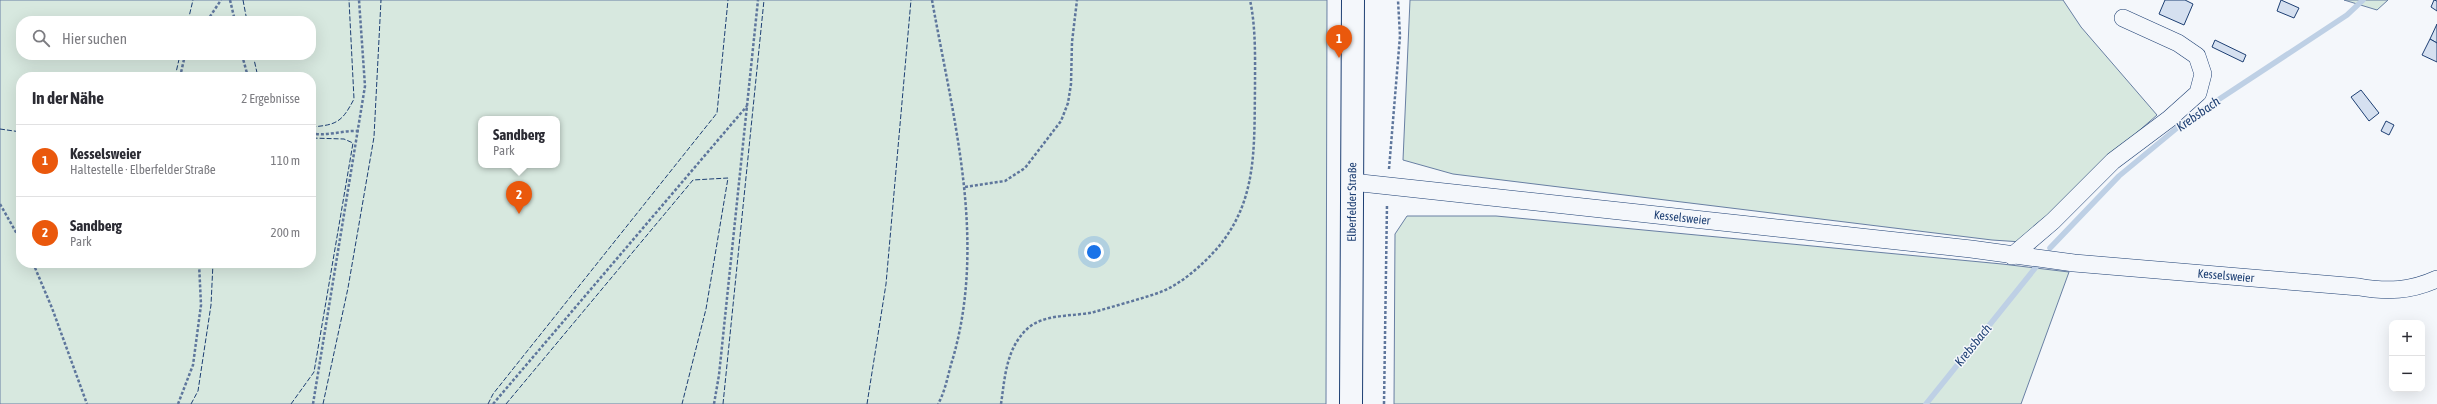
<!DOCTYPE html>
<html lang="de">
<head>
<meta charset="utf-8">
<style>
  :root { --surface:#fff; --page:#f2f2f3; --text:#2b2b33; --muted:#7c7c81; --line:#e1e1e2; --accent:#ea580c }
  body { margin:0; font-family:"Asap Condensed",sans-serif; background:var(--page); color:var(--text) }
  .controls { position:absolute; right:12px; bottom:12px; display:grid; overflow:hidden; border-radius:8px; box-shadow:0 4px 16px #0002 }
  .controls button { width:36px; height:36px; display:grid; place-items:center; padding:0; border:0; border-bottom:1px solid var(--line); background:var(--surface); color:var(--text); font:20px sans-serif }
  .you { position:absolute; left:1094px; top:252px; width:14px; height:14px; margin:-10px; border:3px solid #fff; border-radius:50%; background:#1a73e8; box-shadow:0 0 0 6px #1a73e833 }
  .badge { display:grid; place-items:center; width:26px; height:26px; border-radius:50%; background:var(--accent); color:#fff; font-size:13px; font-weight:700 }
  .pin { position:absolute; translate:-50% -33px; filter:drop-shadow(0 1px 2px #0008) }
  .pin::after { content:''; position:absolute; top:21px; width:14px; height:12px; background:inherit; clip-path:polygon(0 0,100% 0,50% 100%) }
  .popup { position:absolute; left:478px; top:116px; width:82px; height:52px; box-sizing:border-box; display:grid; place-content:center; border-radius:8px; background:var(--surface); filter:drop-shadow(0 1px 3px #0005); font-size:13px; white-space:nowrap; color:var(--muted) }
  .popup b { font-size:15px; color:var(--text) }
  .popup::after { content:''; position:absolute; left:50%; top:100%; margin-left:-8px; border:8px solid transparent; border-top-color:var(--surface) }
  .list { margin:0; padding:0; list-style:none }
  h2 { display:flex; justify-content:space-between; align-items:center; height:52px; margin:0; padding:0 16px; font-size:17px }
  h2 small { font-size:13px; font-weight:400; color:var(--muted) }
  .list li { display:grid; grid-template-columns:26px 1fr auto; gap:12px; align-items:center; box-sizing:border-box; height:72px; padding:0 16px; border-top:1px solid var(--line) }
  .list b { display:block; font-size:15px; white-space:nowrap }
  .list p { margin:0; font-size:13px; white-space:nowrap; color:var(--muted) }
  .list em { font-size:13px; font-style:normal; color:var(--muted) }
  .icon { flex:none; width:22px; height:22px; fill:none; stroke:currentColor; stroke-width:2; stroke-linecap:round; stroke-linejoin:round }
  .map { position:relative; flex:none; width:2437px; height:404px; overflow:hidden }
  .search { position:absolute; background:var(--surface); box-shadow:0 4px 16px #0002; left:16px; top:16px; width:300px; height:44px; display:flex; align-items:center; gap:10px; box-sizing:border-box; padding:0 14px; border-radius:16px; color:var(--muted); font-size:15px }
  .panel { position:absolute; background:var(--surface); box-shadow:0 4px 16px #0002; left:16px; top:72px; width:300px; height:196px; border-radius:16px }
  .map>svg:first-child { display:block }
  .green { fill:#d7e8df; stroke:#687fa3; fill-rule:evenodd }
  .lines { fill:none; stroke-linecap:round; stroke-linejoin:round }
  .stream { stroke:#bed0e5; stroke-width:5.5 }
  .building { fill:#d5e0f0; stroke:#1d3f73 }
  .minor-casing { stroke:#1d3f73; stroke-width:18 }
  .primary-casing { stroke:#1d3f73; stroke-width:24 }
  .path { stroke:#5e769c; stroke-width:2.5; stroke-dasharray:3 2; stroke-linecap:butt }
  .minor { stroke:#f4f7fb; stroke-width:17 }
  .primary { stroke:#f4f7fb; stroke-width:22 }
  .fence { stroke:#1d3f73; stroke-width:1; stroke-dasharray:5 2; stroke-linecap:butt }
  .labels { text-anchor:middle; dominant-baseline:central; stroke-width:3; stroke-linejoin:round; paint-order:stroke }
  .street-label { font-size:12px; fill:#1d3f73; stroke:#f4f7fb }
  .water-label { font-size:13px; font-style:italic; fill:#1d3f73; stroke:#f4f7fb }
</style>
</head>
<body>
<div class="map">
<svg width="2437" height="404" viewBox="0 0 2437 404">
  <rect width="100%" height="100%" fill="#f4f7fb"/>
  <g class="green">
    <path d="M0,0H1327L1326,404H0ZM21,21H311V55H21ZM21,77H311V263H21ZM481,119H557V165H481Z"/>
    <polygon points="1410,0 2063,0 2081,27 2157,115 2125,143 2022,242 1992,240 1453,174 1403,160"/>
    <polygon points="2344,0 2388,0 2377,10"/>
    <polygon points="1407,216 1496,216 2002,264 2069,272 2021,404 1394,404 1395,234"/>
  </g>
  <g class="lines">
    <g class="stream">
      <polyline points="2050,248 2119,176 2183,123 2347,15 2363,0"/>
      <polyline points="1926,404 2036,267"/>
    </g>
  </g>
  <g class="building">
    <polygon points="2165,0 2185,0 2193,4 2184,25 2159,14"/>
    <polygon points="2281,0 2299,8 2294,18 2277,11"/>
    <polygon points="2434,0 2437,1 2437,11 2431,7"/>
    <polygon points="2437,24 2437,43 2430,39"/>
    <polygon points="2430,39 2437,43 2437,62 2422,55"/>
    <polygon points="2215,40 2246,55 2243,62 2212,47"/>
    <polygon points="2361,90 2379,113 2369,121 2351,97"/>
    <polygon points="2386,121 2394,125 2389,135 2381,131"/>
  </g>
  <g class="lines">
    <defs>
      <g id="minor">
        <path id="s1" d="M1352,182L1971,249L2074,263L2359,287C2387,292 2411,291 2437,279"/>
        <polyline points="2012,256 2053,221 2113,161 2169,119 2198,93 2203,74 2197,56 2178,43 2123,18"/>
      </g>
      <g id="primary">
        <path id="s2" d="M1351,404L1353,0"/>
      </g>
    </defs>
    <use href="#minor" class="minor-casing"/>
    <use href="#primary" class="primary-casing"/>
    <g class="path">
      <polyline points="230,0 235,21"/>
      <path d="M932,0C953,118 987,239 953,358C948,373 946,390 938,404"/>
      <polyline points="207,21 221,0"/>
      <polyline points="242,55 248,77"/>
      <polyline points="180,77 185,55"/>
      <path d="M311,133C326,137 342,130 359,131"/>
      <polyline points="1389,169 1400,36 1398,0"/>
      <polyline points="965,187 1005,181 1025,168 1061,121 1068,103 1071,84 1072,42 1077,0"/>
      <polyline points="0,204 21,241"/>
      <polyline points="33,263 52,308 87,404"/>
      <polyline points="178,404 193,365 201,305 199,263"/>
      <polyline points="313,404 365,86 359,0"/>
      <polyline points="493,404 747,106"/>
      <polyline points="714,404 719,375 758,0"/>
      <path d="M1001,404C1005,377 1006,349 1027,329C1044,313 1073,317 1094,312C1115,306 1137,300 1158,293C1175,287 1190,275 1203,263C1258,212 1254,156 1255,87C1255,59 1256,28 1250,0"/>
      <polyline points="1384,404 1387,204"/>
    </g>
    <use href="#minor" class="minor"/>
    <use href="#primary" class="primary"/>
    <g class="fence">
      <polyline points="243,0 247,21"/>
      <polyline points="188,21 193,0"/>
      <polyline points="253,55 258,77"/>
      <polyline points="175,77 180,55"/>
      <path d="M311,127C337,125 342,122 354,99L349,0"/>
      <polyline points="0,129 21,132"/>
      <polyline points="191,404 198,391 211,305 213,263"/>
      <polyline points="291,404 314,372 353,143 344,139 311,138"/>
      <polyline points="323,404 348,288 374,137 381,0"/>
      <polyline points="488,404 493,394 717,113 728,0"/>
      <polyline points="506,404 693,180 728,178 706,309 682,404"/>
      <polyline points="723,404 764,0"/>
      <polyline points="867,404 886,284 911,0"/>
    </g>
  </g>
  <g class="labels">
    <g class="street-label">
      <text stroke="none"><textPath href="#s2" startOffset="202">Elberfelder Straße</textPath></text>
      <text stroke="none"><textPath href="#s1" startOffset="332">Kesselsweier</textPath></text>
      <text stroke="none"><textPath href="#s1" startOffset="879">Kesselsweier</textPath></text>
    </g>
    <g class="water-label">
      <text transform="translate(2198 114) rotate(-35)">Krebsbach</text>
      <text transform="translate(1973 345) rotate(-51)">Krebsbach</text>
    </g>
  </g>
</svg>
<div class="controls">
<button>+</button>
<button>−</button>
</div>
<div class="you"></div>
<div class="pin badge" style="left:1339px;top:58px">1</div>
<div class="pin badge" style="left:519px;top:214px">2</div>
<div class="popup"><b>Sandberg</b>Park</div>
<div class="search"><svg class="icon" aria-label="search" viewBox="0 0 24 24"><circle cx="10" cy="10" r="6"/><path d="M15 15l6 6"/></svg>Hier suchen</div>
<section class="panel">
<h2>In der Nähe<small>2 Ergebnisse</small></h2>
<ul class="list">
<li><span class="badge">1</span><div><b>Kesselsweier</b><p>Haltestelle · Elberfelder Straße</p></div><em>110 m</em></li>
<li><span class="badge">2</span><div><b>Sandberg</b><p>Park</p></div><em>200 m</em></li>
</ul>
</section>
</div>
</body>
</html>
